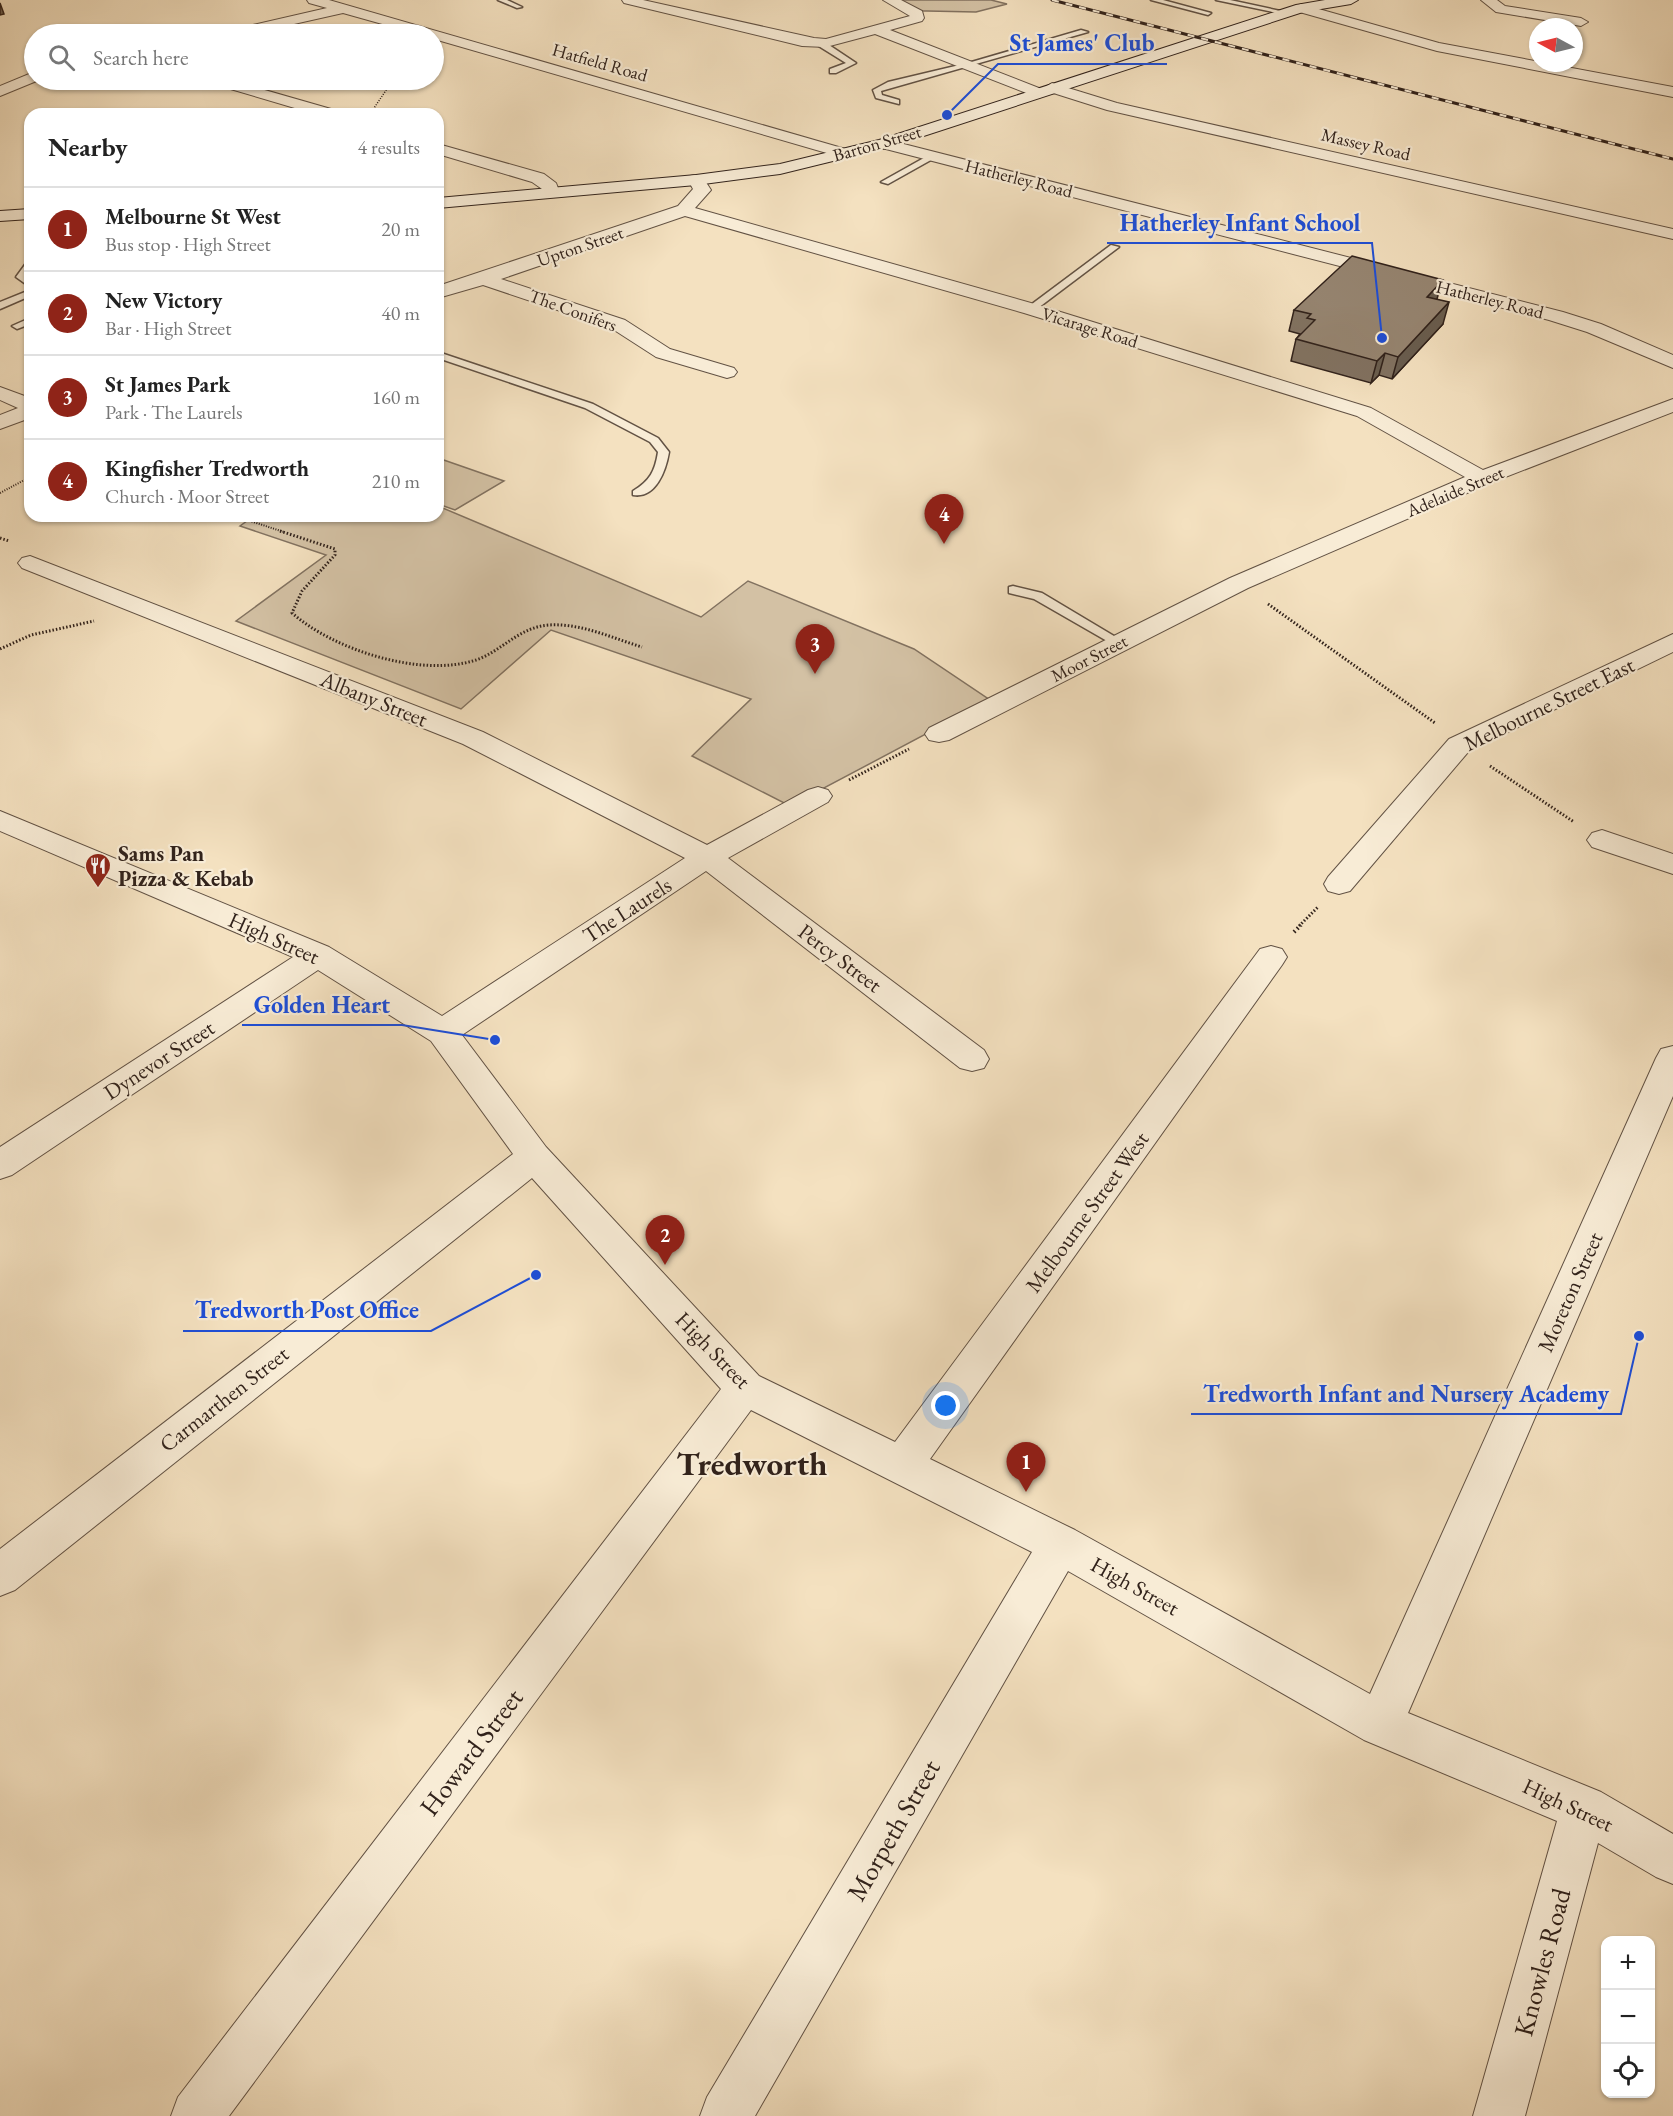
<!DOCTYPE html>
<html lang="en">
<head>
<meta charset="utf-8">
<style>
  :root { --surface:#fff; --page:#f2f2f2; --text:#222; --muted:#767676; --line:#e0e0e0; --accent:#8f2418 }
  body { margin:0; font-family:"EB Garamond",serif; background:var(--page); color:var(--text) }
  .controls { position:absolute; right:18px; bottom:18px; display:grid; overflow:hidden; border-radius:12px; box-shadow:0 2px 4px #0004 }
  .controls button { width:54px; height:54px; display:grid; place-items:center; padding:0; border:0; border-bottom:2px solid var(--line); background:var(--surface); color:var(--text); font:30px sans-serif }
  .compass { position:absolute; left:1529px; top:18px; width:54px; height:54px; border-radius:50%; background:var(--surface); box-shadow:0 2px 4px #0004; rotate:277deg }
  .you { position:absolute; left:946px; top:1406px; width:21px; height:21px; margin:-15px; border:4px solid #fff; border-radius:50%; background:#1a73e8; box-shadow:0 0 0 9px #1a73e833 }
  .badge { display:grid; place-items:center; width:39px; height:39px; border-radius:50%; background:var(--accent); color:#fff; font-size:20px; font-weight:700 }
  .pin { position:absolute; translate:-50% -50px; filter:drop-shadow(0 2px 3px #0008) }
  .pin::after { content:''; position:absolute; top:32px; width:21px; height:18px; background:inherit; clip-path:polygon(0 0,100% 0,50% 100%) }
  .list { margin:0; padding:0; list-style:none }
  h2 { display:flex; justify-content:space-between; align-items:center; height:78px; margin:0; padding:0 24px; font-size:26px }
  h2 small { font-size:20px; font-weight:400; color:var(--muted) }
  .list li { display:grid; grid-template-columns:39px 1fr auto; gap:18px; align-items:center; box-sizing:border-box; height:84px; padding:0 24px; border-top:2px solid var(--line) }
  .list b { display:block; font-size:22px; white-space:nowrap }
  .list p { margin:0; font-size:20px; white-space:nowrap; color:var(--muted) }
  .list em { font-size:20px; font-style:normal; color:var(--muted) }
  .icon { flex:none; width:33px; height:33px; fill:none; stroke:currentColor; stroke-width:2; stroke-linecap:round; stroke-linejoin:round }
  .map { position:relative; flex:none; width:1673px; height:2116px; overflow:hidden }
  .search { position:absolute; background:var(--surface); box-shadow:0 2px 4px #0004; left:24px; top:24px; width:420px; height:66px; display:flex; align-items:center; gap:15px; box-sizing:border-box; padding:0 21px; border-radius:33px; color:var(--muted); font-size:22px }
  .panel { position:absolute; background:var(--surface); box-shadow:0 2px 4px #0004; left:24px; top:108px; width:420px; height:414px; border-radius:18px }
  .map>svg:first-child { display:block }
  .green { fill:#d3c1a4; stroke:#827260; stroke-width:1.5 }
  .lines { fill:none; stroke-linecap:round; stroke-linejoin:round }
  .lane-casing { stroke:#625244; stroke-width:3 }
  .street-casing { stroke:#625244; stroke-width:2 }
  .secondary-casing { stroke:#31221b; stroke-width:2 }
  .path-far3 { stroke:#31221b; stroke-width:1.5; stroke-dasharray:1 1.5; stroke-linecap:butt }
  .path-far2 { stroke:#31221b; stroke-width:2; stroke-dasharray:1 1.5; stroke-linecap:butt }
  .path-far1 { stroke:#31221b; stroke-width:3; stroke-dasharray:1.5 2; stroke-linecap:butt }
  .path { stroke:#31221b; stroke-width:4; stroke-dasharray:1.5 3; stroke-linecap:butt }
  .lane { fill:#f8ecd6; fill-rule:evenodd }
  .street { fill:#f8ecd6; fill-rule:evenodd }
  .secondary { fill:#f8ecd6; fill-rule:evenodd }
  .rail-casing { stroke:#31221b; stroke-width:3 }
  .rail { stroke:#f8ecd6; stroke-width:2; stroke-dasharray:7; stroke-linecap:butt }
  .wall { fill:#817261; stroke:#31221b; stroke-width:1.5 }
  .shaded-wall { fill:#695d4f; stroke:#31221b; stroke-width:1.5 }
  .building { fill:#968571; stroke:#31221b; stroke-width:1.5 }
  .labels { text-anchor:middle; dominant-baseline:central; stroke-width:4.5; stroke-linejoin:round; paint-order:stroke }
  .far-street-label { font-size:18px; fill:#31221b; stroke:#f8ecd6 }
  .street-label { font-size:22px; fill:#31221b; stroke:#f8ecd6 }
  .poi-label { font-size:22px; font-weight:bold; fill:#31221b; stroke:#f8ecd6; text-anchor:start }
  .near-street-label { font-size:27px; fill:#31221b; stroke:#f8ecd6 }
  .near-district-label { font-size:33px; font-weight:bold; fill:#31221b; stroke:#f8ecd6 }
  .leader { fill:none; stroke:#1d4ed8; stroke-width:2 }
  .callout-dot { fill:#1d4ed8; stroke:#f8ecd6; stroke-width:2 }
  .callout-label { font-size:24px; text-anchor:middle; font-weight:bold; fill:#1d4ed8; stroke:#f8ecd6; stroke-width:4.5; stroke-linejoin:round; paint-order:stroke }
</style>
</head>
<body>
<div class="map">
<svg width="1673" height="2116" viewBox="0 0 1673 2116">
  <rect width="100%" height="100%" fill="#f4e1c0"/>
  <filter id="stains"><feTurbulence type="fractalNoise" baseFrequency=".00333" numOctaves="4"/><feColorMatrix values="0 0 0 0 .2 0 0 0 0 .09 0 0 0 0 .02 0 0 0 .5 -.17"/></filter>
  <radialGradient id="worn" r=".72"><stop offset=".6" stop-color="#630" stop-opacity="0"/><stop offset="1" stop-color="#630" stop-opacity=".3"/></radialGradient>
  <g class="green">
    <polygon points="896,0 991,0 1007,4 976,12 927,11 916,11"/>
    <polygon points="438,458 504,481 455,510 438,504"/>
    <polygon points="438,506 701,617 748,581 914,649 990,700 790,806 692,756 751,699 551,630 461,709 236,621 326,555 240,526 254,516 438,516"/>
  </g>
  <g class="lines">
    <defs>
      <g id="lane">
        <polygon points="498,0 507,0 522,7 517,8"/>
        <polygon points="1151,0 1163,0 1211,13 1208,15"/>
        <polygon points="1216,0 1230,0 1290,13 1287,15"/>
        <polygon points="1081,30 1088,32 881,91 882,95 899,100 899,104 876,98 873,90 888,82 968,63"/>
        <polygon points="817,41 823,41 856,63 836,73 830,73 830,69 846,63 817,45"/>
        <polygon points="931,154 938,156 888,184 881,182"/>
        <polygon points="1111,245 1119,247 1034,311 1028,311 1028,307"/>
        <polygon points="30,261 30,271 26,276 30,279 30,287 16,277 27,262"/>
        <polygon points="30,290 30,296 0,309 0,302"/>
        <polygon points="30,318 30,324 17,329 12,326"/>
        <path d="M438,352L593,404L658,438L669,452C666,470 656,499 633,495V491C650,481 655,471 658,452L650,442L585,408L438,358Z"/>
        <polygon points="1013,586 1042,593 1124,642 1118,646 1114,645 1034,599 1009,593 1009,587"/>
      </g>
      <g id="street">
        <polygon points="307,0 329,0 849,150 851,153 849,156 837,156 434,39 434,34 418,34 343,13 249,34 225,34 227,31 327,8 309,3"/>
        <polygon points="622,0 643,0 814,38 826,39 910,16 883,0 901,0 922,11 924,18 922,21 890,30 1044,90 1047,93 1039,98 1034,96 875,34 826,47 802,46 624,3"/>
        <polygon points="1481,0 1497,0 1505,6 1581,18 1588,22 1581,26 1496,12"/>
        <polygon points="1301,4 1439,43 1673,87 1673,97 1437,51 1296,11 1294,8"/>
        <polygon points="34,72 34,80 39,80 0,96 0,86"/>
        <polygon points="207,80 230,80 338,111 340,114 315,114 210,83"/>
        <polygon points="1052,83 1117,103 1673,229 1673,239 1107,110 1047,91 1044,88"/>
        <polygon points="884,139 1563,312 1601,324 1673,355 1673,368 1587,332 1549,320 878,147 876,144 878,141"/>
        <polygon points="438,144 544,174 556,183 560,193 557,197 545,197 542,189 532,182 438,154"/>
        <polygon points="696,175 702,176 711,190 695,208 1038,305 1371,408 1483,470 1673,399 1673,412 1490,483 1248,588 949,740 939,742 929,740 925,734 929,728 1230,578 1465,477 1357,416 1024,313 685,216 501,279 625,320 670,349 734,368 737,372 734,376 727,378 656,357 611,328 483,285 438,298 438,286 678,206 693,189 688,180 690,176"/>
        <polygon points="0,387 30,398 30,418 0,429 0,415 18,408 0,400"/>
        <polygon points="30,556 483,732 707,845 808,790 818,787 828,790 832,796 828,802 728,858 984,1050 989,1059 984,1068 972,1071 960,1068 706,871 462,1035 546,1147 759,1376 895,1442 1260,949 1271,946 1282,949 1287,957 1282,965 930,1459 1075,1530 1370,1694 1656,1058 1661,1049 1673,1046 1673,1096 1408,1713 1601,1792 1673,1834 1673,1884 1656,1877 1598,1843 1525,2116 1473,2116 1557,1821 1364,1740 1068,1571 755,2116 700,2116 707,2097 1032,1552 751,1410 229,2116 171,2116 178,2097 721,1389 532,1178 15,1590 0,1596 0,1549 513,1154 431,1041 318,970 12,1175 0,1179 0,1147 293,957 0,831 0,811 329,947 442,1016 685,858 463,744 22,568 18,563 22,558"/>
        <polygon points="1673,634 1673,652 1469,751 1350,891 1339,894 1328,891 1324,884 1328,877 1449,739"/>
        <polygon points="1602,830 1673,854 1673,874 1592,847 1587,840 1592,833"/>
      </g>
      <g id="secondary">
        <polygon points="1325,0 1358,0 1351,4 1303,12 890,147 780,174 696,185 438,208 438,198 696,175 780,164 879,140 1296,5"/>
        <polygon points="30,209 30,219 0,221 0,211"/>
      </g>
    </defs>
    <use href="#lane" class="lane-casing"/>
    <use href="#street" class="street-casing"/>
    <use href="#secondary" class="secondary-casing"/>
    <polyline class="path-far3" points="362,114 372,111 393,80"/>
    <g class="path-far2">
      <polyline points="0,493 30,477"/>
      <polyline points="235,516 284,532"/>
    </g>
    <g class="path-far1">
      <path d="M280,531L335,549V555L302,591L292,613C334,650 421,678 476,660C502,651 519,627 549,625C581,623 612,638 642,647"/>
      <polyline points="0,538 9,541"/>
      <polyline points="1268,604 1435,723"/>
      <polyline points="0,649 31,635 94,621"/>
      <polyline points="1490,766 1574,822"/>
      <polyline points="849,780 909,749"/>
      <polyline points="1299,926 1318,907"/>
    </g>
    <polyline class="path" points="1294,932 1301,925"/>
    <use href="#lane" class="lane"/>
    <use href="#street" class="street"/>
    <use href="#secondary" class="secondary"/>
    <defs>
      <polyline id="rail" points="1052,0 1673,159"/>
    </defs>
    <use href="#rail" class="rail-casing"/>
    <use href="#rail" class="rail"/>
  </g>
  <polygon class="wall" points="1437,299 1443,324 1392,379 1379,375 1371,383 1291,361 1296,339 1300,334 1289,331 1294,310"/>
  <g class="shaded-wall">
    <polygon points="0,3 4,14 0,15"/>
    <polygon points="1443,280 1436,302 1427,297"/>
    <polygon points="1449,302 1443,324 1392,379 1398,357"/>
    <polygon points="1385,353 1379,375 1371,383 1377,361"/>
  </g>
  <polygon class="building" points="1352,256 1443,280 1427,297 1449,302 1398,357 1385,353 1377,361 1296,339 1315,320 1307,318 1311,314 1294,310"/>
  <defs>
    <symbol id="restaurant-pin" viewBox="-11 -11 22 30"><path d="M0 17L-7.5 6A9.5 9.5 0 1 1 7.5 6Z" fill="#8f2418" stroke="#f8ecd6"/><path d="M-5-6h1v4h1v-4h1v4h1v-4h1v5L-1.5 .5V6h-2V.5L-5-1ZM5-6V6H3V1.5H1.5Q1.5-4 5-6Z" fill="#fff"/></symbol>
  </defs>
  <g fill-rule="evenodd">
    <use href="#restaurant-pin" x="83" y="851" width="30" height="40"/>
  </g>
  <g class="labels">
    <g class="far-street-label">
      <text transform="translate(600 62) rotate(16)">Hatfield Road</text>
      <text transform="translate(877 143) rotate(-16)">Barton Street</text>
      <text transform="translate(1366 144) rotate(13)">Massey Road</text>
      <text transform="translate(1019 178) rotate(14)">Hatherley Road</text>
      <text transform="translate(580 246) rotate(-19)">Upton Street</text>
      <text transform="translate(1490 299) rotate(14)">Hatherley Road</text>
      <text transform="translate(573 310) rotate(20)">The Conifers</text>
      <text transform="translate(1090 327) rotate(17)">Vicarage Road</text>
      <text transform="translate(1455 491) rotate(-23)">Adelaide Street</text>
      <text transform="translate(1089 658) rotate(-27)">Moor Street</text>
    </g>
    <g class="street-label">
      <text transform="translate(374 699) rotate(22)">Albany Street</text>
      <text transform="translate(1549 704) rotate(-26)">Melbourne Street East</text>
      <text transform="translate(627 910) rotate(-33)">The Laurels</text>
      <text transform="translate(274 938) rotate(24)">High Street</text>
      <text transform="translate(840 958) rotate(37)">Percy Street</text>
      <text transform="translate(159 1060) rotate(-33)">Dynevor Street</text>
      <text transform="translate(1087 1212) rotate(-54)">Melbourne Street West</text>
      <text transform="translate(1570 1292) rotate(-66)">Moreton Street</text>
      <text transform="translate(713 1350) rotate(46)">High Street</text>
      <text transform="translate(224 1399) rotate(-38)">Carmarthen Street</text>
      <text transform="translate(1135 1586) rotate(29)">High Street</text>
      <text transform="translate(1568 1805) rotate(25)">High Street</text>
    </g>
    <g class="poi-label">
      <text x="118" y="853">Sams Pan<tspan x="118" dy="25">Pizza &amp; Kebab</tspan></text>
    </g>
    <g class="near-street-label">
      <text transform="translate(471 1752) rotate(-53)">Howard Street</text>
      <text transform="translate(893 1830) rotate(-60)">Morpeth Street</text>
      <text transform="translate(1542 1962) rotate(-75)">Knowles Road</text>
    </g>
    <g class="near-district-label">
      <text x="752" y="1463">Tredworth</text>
    </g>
  </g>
  <path class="leader" d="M947 115L998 64H1167M1382 338L1372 243H1107M495 1040L402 1025H242M536 1275L431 1331H183M1639 1336L1621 1414H1191"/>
  <g class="callout-dot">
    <circle cx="947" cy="115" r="6"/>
    <circle cx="1382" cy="338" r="6"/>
    <circle cx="495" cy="1040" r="6"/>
    <circle cx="536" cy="1275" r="6"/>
    <circle cx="1639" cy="1336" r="6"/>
  </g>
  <g class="callout-label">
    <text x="1082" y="51">St James' Club</text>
    <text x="1240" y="231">Hatherley Infant School</text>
    <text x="322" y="1013">Golden Heart</text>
    <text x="307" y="1318">Tredworth Post Office</text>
    <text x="1406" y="1402">Tredworth Infant and Nursery Academy</text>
  </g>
  <rect width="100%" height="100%" filter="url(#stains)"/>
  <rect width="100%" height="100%" fill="url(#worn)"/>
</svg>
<div class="controls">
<button>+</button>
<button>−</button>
<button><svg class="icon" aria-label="locate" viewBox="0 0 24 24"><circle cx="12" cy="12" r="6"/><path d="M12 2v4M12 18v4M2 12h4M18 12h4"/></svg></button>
</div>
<svg class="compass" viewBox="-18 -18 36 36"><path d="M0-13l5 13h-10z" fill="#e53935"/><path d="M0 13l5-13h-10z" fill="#767676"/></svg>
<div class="you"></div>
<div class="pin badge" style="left:1026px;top:1492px">1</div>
<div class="pin badge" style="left:665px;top:1265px">2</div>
<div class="pin badge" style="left:815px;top:674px">3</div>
<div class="pin badge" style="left:944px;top:544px">4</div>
<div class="search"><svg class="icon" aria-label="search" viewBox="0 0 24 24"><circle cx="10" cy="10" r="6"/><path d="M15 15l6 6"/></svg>Search here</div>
<section class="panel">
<h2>Nearby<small>4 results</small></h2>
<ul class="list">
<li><span class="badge">1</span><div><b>Melbourne St West</b><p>Bus stop · High Street</p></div><em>20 m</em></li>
<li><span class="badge">2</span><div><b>New Victory</b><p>Bar · High Street</p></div><em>40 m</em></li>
<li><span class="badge">3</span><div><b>St James Park</b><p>Park · The Laurels</p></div><em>160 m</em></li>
<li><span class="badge">4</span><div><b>Kingfisher Tredworth</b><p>Church · Moor Street</p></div><em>210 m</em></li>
</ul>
</section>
</div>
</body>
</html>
